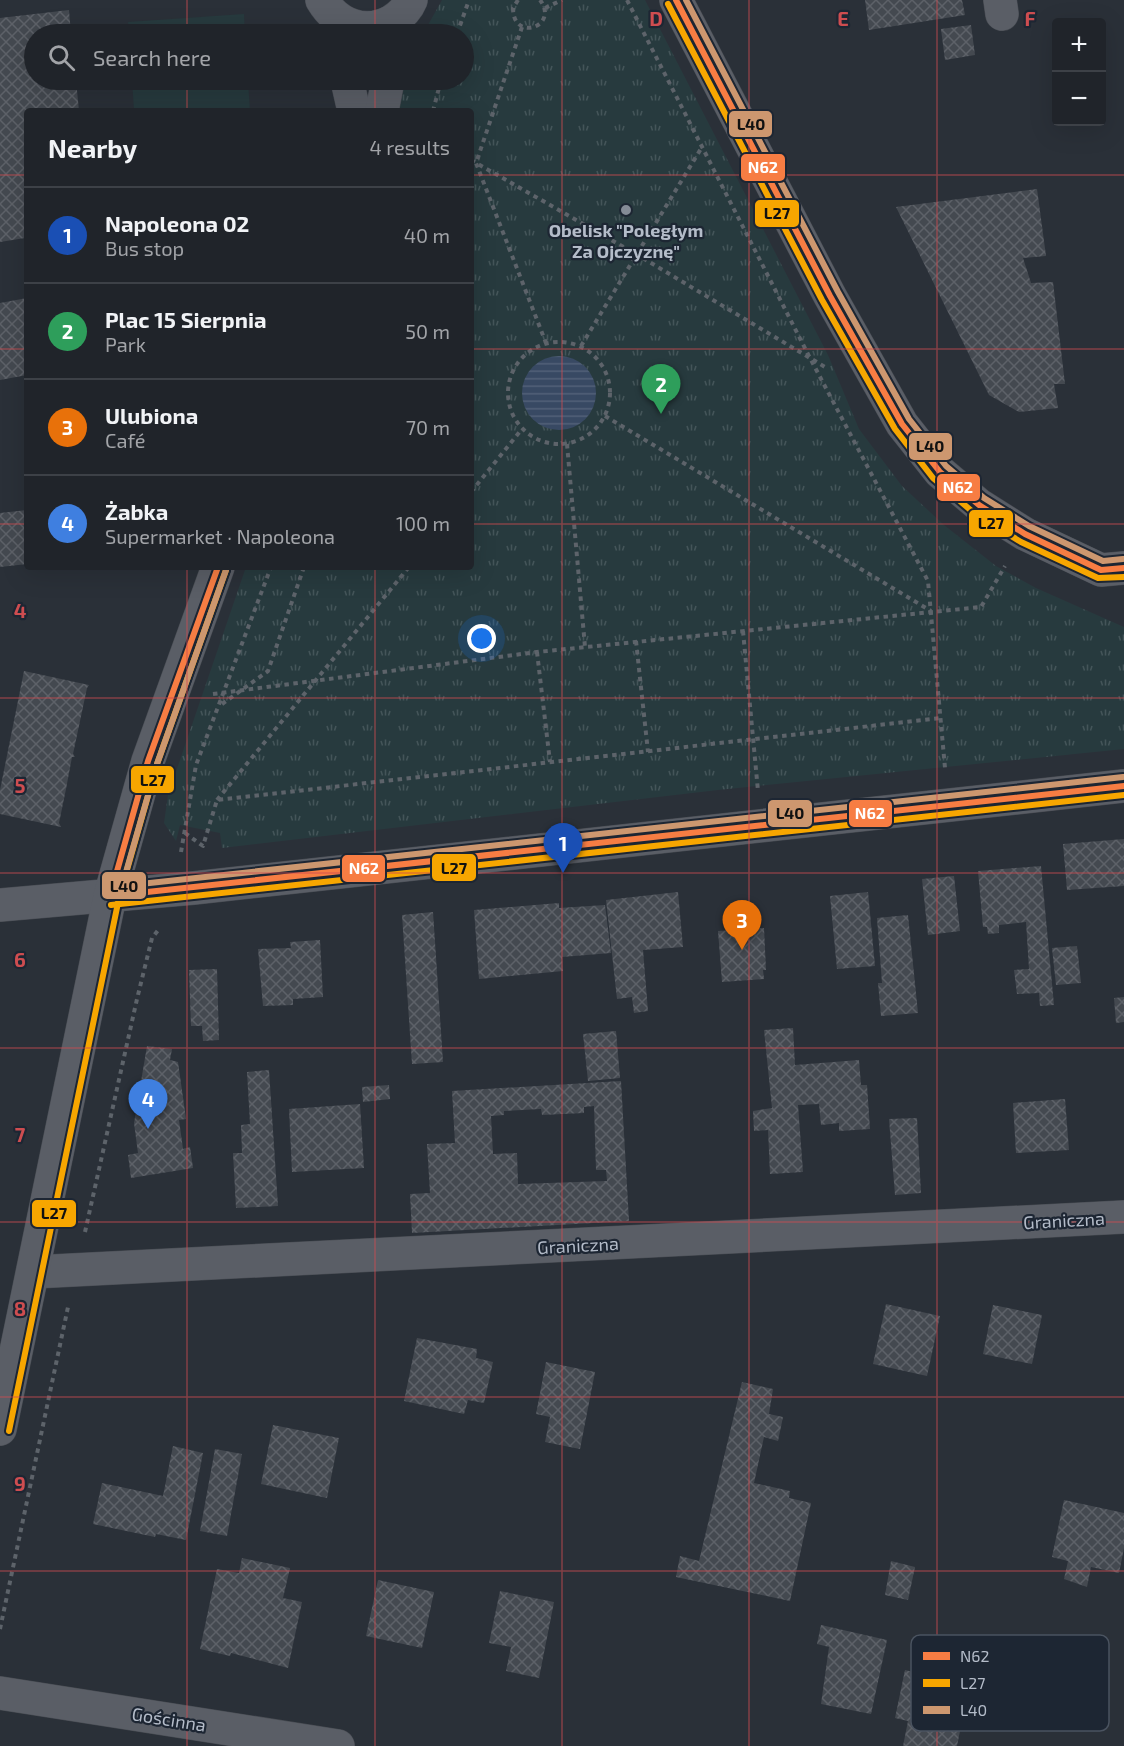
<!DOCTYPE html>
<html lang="en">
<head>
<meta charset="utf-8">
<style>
  :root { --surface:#20242a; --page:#2d3036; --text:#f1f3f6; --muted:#a2a4a8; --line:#3d4147; --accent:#b45309 }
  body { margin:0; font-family:"Exo 2",sans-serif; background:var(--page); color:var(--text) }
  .controls { position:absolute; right:18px; top:18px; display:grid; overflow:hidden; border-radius:6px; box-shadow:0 6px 24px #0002 }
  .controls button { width:54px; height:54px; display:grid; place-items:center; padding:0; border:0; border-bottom:2px solid var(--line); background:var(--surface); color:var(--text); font:30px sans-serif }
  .you { position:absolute; left:482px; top:639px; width:21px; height:21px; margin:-15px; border:4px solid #fff; border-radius:50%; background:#1a73e8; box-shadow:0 0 0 9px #1a73e833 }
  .badge { display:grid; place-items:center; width:39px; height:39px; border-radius:50%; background:var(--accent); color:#fff; font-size:20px; font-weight:700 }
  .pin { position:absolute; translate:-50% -50px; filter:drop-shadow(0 2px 3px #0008) }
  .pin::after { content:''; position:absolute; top:32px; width:21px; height:18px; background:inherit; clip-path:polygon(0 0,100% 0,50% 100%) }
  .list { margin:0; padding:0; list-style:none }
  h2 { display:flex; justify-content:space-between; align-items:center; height:78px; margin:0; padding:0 24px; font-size:26px }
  h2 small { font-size:20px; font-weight:400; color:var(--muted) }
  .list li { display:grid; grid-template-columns:39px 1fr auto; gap:18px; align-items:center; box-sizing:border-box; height:96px; padding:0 24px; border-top:2px solid var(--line) }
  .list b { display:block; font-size:22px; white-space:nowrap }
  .list p { margin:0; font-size:20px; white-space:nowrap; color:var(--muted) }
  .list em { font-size:20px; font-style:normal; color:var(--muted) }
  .icon { flex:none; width:33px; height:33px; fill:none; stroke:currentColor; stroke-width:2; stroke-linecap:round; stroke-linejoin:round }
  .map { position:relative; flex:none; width:1124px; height:1746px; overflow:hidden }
  .search { position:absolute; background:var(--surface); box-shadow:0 6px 24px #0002; left:24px; top:24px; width:450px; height:66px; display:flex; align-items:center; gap:15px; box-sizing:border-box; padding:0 21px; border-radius:33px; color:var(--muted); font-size:22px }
  .panel { position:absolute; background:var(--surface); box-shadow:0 6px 24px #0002; left:24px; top:108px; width:450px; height:462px; border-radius:6px }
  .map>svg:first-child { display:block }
  .grass { fill:url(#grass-tufts) }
  .pitch { fill:#273a3e }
  .water { fill:url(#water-rules) }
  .building { fill:url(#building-cross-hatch); fill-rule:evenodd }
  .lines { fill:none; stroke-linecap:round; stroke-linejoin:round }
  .minor-casing { stroke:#484c53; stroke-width:34 }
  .path { stroke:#5d636a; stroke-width:4; stroke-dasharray:4.5 4.5; stroke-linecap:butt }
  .minor { stroke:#5a5e66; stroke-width:33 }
  .bus-1-casing { stroke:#1d2633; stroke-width:10 }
  .bus-2-casing { stroke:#1d2633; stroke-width:10 }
  .bus-3-casing { stroke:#1d2633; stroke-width:10 }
  .bus-1 { stroke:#f77d43; stroke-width:6 }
  .bus-2 { stroke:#f7a600; stroke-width:6 }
  .bus-3 { stroke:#cd976f; stroke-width:6 }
  .grid { fill:none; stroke:#ce4d50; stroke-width:1.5; stroke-opacity:0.55 }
  .poi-dot { fill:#848b96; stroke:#1d2633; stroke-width:2 }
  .labels { text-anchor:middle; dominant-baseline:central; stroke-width:4.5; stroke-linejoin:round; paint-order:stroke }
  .poi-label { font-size:18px; font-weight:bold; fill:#b4bcc9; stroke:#1d2633 }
  .street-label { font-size:18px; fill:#b4bcc9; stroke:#1d2633 }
  .key { fill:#1d2633; stroke:#4a5360; stroke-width:1.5 }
  .key-label { font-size:16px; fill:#b4bcc9 }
  .grid-label { font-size:20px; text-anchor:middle; font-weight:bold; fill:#ce4d50; stroke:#1d2633; stroke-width:4.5; stroke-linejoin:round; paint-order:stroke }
  .line-badge { stroke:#1d2633; stroke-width:2 }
  .badge-label { font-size:16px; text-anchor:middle; font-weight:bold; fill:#fff }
  .pale-badge-label { font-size:16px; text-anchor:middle; font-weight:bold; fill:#111 }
</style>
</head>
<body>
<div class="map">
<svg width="1124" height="1746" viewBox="0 0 1124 1746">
  <defs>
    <pattern id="grass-tufts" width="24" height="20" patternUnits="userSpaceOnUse" patternTransform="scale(1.5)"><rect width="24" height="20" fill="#273a3e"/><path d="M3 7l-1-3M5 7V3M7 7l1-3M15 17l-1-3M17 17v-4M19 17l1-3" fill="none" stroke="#445559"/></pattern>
    <pattern id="water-rules" width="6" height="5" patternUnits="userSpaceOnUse" patternTransform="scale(1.5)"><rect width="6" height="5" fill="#384963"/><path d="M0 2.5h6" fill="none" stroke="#526178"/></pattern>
    <pattern id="building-cross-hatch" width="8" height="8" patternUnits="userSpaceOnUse" patternTransform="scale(1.5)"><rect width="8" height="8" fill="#444950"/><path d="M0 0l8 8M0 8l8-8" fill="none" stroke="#5d6168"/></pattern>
  </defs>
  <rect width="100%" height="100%" fill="#2a3038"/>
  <polygon class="grass" points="442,0 645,0 828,355 859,429 902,486 944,525 996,566 1036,588 1124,627 1124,749 718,790 222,848 220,833 180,825 176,841 164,823 168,795 246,567 471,567 471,111 394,111 401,80 464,80 464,34 423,34"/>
  <g class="pitch">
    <polygon points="244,14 245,34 129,34 128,22"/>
    <polygon points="132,80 248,80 250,111 134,111"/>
  </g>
  <circle class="water" cx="559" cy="393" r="37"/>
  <g class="building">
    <polygon points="865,0 962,0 965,15 869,30"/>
    <polygon points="69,10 71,34 34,34 34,80 76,80 79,111 27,111 27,242 25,238 0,242 0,18"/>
    <polygon points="971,25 975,55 945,60 941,29"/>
    <polygon points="1037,189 1046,256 1023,258 1031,283 1053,282 1065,384 1054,384 1058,408 1019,412 989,395 896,207"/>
    <polygon points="27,298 27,375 0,380 0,303"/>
    <polygon points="27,510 27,564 0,567 0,513"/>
    <polygon points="24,671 89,685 87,688 73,754 75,757 72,757 66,789 59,823 61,827 0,814 0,790"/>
    <polygon points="1124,839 1124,886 1067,890 1063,844"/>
    <polygon points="1041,866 1054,1005 1040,1006 1039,993 1017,994 1014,970 1029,969 1026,922 999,925 999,933 988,934 987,927 983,927 978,871"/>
    <polygon points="954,876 960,931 928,935 922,879"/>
    <polygon points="678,892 683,947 643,950 648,1011 634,1013 632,997 617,999 606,900"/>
    <polygon points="868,892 875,966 837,969 830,896"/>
    <polygon points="559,903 559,908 605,905 611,953 562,957 563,971 479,979 474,910"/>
    <polygon points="433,912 443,1062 412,1064 402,915"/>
    <polygon points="908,915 918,1013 881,1016 878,983 882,983 877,918"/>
    <polygon points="764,928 766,970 763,970 764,979 722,982 718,931"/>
    <polygon points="320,940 323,997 293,999 293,1005 263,1006 258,949 291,948 290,942"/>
    <polygon points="1077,946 1081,983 1056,985 1052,948"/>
    <polygon points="217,969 219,1040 203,1041 202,1026 191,1026 189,970"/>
    <polygon points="1124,997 1124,1022 1116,1023 1114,998"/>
    <polygon points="793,1028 795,1065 859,1060 861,1085 867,1085 870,1129 839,1131 839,1123 821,1125 819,1104 798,1105 803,1172 770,1174 768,1130 754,1131 753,1111 772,1108 764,1030"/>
    <polygon points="616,1031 620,1078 588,1081 583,1034"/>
    <polygon points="147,1046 172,1049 170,1060 178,1062 186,1119 179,1120 183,1149 190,1147 193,1168 131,1178 128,1155 138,1153 134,1123"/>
    <polygon points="269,1070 278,1206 236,1208 233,1153 242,1153 241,1125 250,1124 247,1072"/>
    <path d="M621,1081L629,1221L412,1233L410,1194L430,1193L427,1144L455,1143L452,1091ZM594,1106L596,1170H606L607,1181L518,1184L517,1153L493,1154L491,1116L504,1115V1111L541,1109L542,1115L584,1113V1107Z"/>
    <polygon points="389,1085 390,1099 363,1102 362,1087"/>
    <polygon points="1065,1099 1069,1150 1016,1153 1013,1103"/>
    <polygon points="360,1104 364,1168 292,1172 289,1109"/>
    <polygon points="917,1118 921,1193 895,1195 889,1119"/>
    <polygon points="886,1304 940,1316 927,1376 873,1364"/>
    <polygon points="993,1305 1042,1315 1032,1364 983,1354"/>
    <polygon points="417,1338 477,1349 476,1358 493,1362 484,1403 468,1400 464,1414 404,1401"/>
    <polygon points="546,1362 595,1372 580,1449 545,1442 550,1417 536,1414"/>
    <polygon points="742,1382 773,1389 769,1414 783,1417 778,1441 764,1437 754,1483 790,1491 789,1498 811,1503 790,1601 676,1577 680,1556 699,1561"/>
    <polygon points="273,1425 339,1438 327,1498 261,1484"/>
    <polygon points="173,1446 203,1453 186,1540 156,1534 155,1537 93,1524 102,1483 163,1496"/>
    <polygon points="215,1449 242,1454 227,1536 200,1531"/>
    <polygon points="1064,1500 1124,1513 1124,1548 1119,1573 1091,1567 1087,1587 1064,1579 1068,1561 1052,1557"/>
    <polygon points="242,1558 290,1568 283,1598 302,1602 288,1668 231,1653 230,1656 200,1649 217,1569 239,1573"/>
    <polygon points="891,1561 915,1567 908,1600 885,1595"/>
    <polygon points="378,1580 434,1592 422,1648 366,1636"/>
    <polygon points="500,1591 554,1602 539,1678 506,1671 511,1647 489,1643"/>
    <polygon points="821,1625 887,1640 871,1714 821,1704 829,1647 817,1644"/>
    <polygon points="935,1646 990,1657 980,1704 966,1701 957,1746 903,1746 908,1721 895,1718 905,1670 930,1676"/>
  </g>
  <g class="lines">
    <defs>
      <g id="minor">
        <path d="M322,0C337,25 365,36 392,21C400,16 407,10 411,0"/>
        <polyline points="676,0 830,296 902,424 940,472 979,505 1025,534 1101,570 1124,568"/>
        <polyline points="1000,0 1002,14"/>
        <polyline points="347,80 354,111"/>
        <polyline points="382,111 388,80"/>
        <polyline points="0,905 194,888 1124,786"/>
        <polyline points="33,1272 1124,1217"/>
        <polyline points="0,1429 110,896 148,761 218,567"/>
        <polyline points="0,1693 338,1746"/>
      </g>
    </defs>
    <use href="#minor" class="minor-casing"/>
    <g class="path">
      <path d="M518,0L513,8C513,43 560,26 540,0"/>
      <polyline points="627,0 810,358 928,581 945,768"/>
      <polyline points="545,8 562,0"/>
      <polyline points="522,27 476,163 546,343"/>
      <polyline points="457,34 469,0"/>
      <polyline points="433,111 441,80"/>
      <polyline points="471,160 636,254 825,367"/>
      <circle cx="559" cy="393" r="51"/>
      <polyline points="581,346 702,147"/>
      <polyline points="605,416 931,611"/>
      <polyline points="567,444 585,647"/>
      <polyline points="471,492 522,429"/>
      <polyline points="743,631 758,791"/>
      <polyline points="636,641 648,752"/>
      <polyline points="537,652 550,762"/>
      <polyline points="213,694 537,652 981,607 1005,566"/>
      <polyline points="222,704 268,671 304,567"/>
      <polyline points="217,800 409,567"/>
      <polyline points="185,833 203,846 217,800 941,718"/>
      <polyline points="181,852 196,765 271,567"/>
      <polyline points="85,1232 137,999 152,938 159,929"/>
      <polyline points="0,1629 68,1307"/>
    </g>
    <use href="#minor" class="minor"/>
    <defs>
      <g id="bus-1">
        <polyline points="676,0 830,296 902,424 940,472 979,505 1025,534 1101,570 1124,568"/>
        <polyline points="110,896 1124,786"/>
        <polyline points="110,896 148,761 218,567"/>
      </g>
      <g id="bus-2">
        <polyline points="668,4 822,300 895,429 933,478 974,513 1021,542 1098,578 1124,577"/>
        <polyline points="111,905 1124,795"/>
        <polyline points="9,1431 119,898 157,764 226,570"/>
      </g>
      <g id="bus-3">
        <polyline points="686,0 838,292 909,419 946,466 984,498 1029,526 1103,561 1123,559"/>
        <polyline points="226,570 157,764 122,886 1123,777"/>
      </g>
    </defs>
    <use href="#bus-1" class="bus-1-casing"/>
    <use href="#bus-2" class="bus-2-casing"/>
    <use href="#bus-3" class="bus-3-casing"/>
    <use href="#bus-1" class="bus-1"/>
    <use href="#bus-2" class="bus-2"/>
    <use href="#bus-3" class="bus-3"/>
  </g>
  <path class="grid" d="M187,0V34M375,0V34M562,0V1746M749,0V1746M937,0V1746M187,80V111M375,80V111M0,175H27M471,175H1124M0,349H27M471,349H1124M0,524H27M471,524H1124M187,567V1746M375,567V1746M0,698H1124M0,873H1124M0,1048H1124M0,1222H1124M0,1397H1124M0,1571H1124"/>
  <circle class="poi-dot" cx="626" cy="210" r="6"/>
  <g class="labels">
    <g class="poi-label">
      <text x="626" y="230">Obelisk "Poległym<tspan x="626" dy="21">Za Ojczyznę"</tspan></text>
    </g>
    <g class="street-label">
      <text transform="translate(1064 1220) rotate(-3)">Graniczna</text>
      <text transform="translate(578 1245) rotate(-3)">Graniczna</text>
      <text transform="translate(169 1719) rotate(9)">Gościnna</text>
    </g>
  </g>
  <rect x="911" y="1635" width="198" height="96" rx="9" class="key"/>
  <rect x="923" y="1652" width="27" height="8" fill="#f77d43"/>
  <rect x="923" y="1679" width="27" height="8" fill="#f7a600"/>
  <rect x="923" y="1706" width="27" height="8" fill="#cd976f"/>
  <g class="key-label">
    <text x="960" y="1662">N62</text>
    <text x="960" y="1689">L27</text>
    <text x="960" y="1716">L40</text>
  </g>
  <g class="grid-label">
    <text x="656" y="26">D</text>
    <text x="843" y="26">E</text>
    <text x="1030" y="26">F</text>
    <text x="20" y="618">4</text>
    <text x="20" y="793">5</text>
    <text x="20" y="967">6</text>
    <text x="20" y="1142">7</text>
    <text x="20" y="1316">8</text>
    <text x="20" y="1491">9</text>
  </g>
  <g class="line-badge">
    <rect x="728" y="110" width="45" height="28" rx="6" fill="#cd976f"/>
    <rect x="740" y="153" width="46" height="29" rx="6" fill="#f77d43"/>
    <rect x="754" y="199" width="46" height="29" rx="6" fill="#f7a600"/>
    <rect x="908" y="432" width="45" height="29" rx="6" fill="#cd976f"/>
    <rect x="936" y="473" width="45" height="29" rx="6" fill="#f77d43"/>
    <rect x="968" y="509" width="46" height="29" rx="6" fill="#f7a600"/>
    <rect x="130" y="765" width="45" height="29" rx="6" fill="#f7a600"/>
    <rect x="767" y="799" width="46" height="29" rx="6" fill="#cd976f"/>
    <rect x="848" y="799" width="45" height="29" rx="6" fill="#f77d43"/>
    <rect x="431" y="853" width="46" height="29" rx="6" fill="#f7a600"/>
    <rect x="341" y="854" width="45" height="29" rx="6" fill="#f77d43"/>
    <rect x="101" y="871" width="46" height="29" rx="6" fill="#cd976f"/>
    <rect x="31" y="1199" width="46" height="29" rx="6" fill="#f7a600"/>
  </g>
  <g class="badge-label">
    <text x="763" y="173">N62</text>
    <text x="958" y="493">N62</text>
    <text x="870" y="819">N62</text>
    <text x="364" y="874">N62</text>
  </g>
  <g class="pale-badge-label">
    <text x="751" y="130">L40</text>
    <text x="777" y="219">L27</text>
    <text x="930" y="452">L40</text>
    <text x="991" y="529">L27</text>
    <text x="153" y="786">L27</text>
    <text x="790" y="819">L40</text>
    <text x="454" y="874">L27</text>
    <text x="124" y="892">L40</text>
    <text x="54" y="1219">L27</text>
  </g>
</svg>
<div class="controls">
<button>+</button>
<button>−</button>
</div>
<div class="you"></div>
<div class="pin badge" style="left:563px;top:873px;background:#1a4fb4">1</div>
<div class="pin badge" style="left:661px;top:414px;background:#2e9e5b">2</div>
<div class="pin badge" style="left:742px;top:950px;background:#e8710a">3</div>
<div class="pin badge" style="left:148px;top:1129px;background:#3f7fe0">4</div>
<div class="search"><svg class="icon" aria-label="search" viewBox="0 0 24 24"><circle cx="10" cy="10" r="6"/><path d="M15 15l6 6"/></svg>Search here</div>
<section class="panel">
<h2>Nearby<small>4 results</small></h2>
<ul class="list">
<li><span class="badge" style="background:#1a4fb4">1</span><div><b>Napoleona 02</b><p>Bus stop</p></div><em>40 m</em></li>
<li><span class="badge" style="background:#2e9e5b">2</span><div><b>Plac 15 Sierpnia</b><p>Park</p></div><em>50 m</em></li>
<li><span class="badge" style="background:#e8710a">3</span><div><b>Ulubiona</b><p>Café</p></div><em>70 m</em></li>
<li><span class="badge" style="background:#3f7fe0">4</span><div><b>Żabka</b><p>Supermarket · Napoleona</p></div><em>100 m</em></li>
</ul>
</section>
</div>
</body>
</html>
